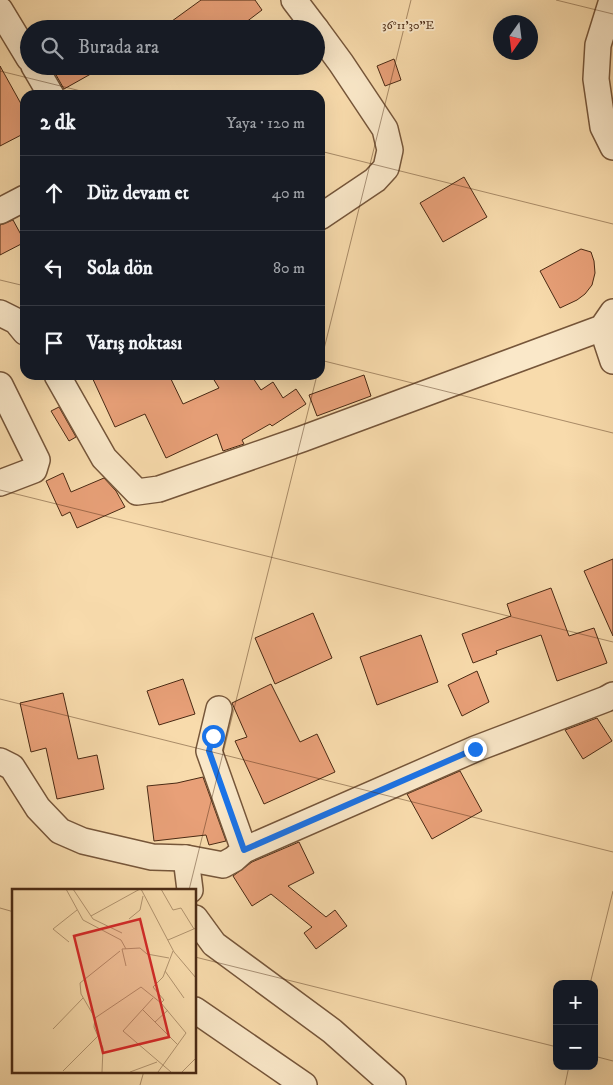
<!DOCTYPE html>
<html lang="tr">
<head>
<meta charset="utf-8">
<style>
  :root { --surface:#171b24; --page:#20242c; --text:#f1f3f6; --muted:#9ea1a6; --line:#363941 }
  body { margin:0; font-family:"IM FELL DW Pica",serif; background:var(--page); color:var(--text) }
  .controls { position:absolute; right:15px; bottom:15px; display:grid; overflow:hidden; border-radius:10px; box-shadow:0 5px 20px #0002 }
  .controls button { width:45px; height:45px; display:grid; place-items:center; padding:0; border:0; border-bottom:1px solid var(--line); background:var(--surface); color:var(--text); font:25px sans-serif }
  .compass { position:absolute; left:493px; top:15px; width:45px; height:45px; border-radius:50%; background:var(--surface); box-shadow:0 5px 20px #0002; rotate:194deg }
  .stop { position:absolute; width:15px; height:15px; margin:-11px; border:4px solid #1a73e8; border-radius:50%; background:#fff }
  .stop.end { background:#1a73e8; border-color:#fff; box-shadow:0 1px 5px #0008 }
  .list { margin:0; padding:0; list-style:none }
  h2 { display:flex; justify-content:space-between; align-items:center; height:65px; margin:0; padding:0 20px; font-size:21px }
  h2 small { font-size:16px; font-weight:400; color:var(--muted) }
  .list li { display:grid; grid-template-columns:32px 1fr auto; gap:15px; align-items:center; box-sizing:border-box; height:75px; padding:0 20px; border-top:1px solid var(--line) }
  .list b { display:block; font-size:19px; white-space:nowrap }
  .list em { font-size:16px; font-style:normal; color:var(--muted) }
  .icon { flex:none; width:28px; height:28px; fill:none; stroke:currentColor; stroke-width:2; stroke-linecap:round; stroke-linejoin:round }
  .map { position:relative; flex:none; width:613px; height:1085px; overflow:hidden }
  .search { position:absolute; background:var(--surface); box-shadow:0 5px 20px #0002; left:20px; top:20px; width:305px; height:55px; display:flex; align-items:center; gap:12px; box-sizing:border-box; padding:0 18px; border-radius:28px; color:var(--muted); font-size:19px }
  .panel { position:absolute; background:var(--surface); box-shadow:0 5px 20px #0002; left:20px; top:90px; width:305px; height:290px; border-radius:15px }
  .map>svg:first-child { display:block }
  .building { fill:#e8a078; stroke:#4a2a14 }
  .lines { fill:none; stroke-linecap:round; stroke-linejoin:round }
  .minor-casing { stroke:#76563a; stroke-width:28 }
  .minor { stroke:#fae8c9; stroke-width:25 }
  .route { stroke:#1a73e8; stroke-width:6 }
  .ticks { fill:none; stroke:#4a2a14; stroke-width:1; stroke-opacity:0.45 }
  .inset-road { fill:none; stroke:#b2946f; stroke-width:1 }
  .view { fill:#d62828; fill-opacity:0.15; stroke:#d62828; stroke-width:2.5 }
  .inset-edge { fill:none; stroke:#4a2a14; stroke-width:2.5 }
  .ticks-label { font-size:12px; text-anchor:middle; fill:#4a2a14; stroke:#fae8c9; stroke-width:4; stroke-linejoin:round; paint-order:stroke }
</style>
</head>
<body>
<div class="map">
<svg width="613" height="1085" viewBox="0 0 613 1085">
  <rect width="100%" height="100%" fill="#f8dbac"/>
  <filter id="stains"><feTurbulence type="fractalNoise" baseFrequency=".004" numOctaves="4"/><feColorMatrix values="0 0 0 0 .2 0 0 0 0 .09 0 0 0 0 .02 0 0 0 .5 -.17"/></filter>
  <radialGradient id="worn" r=".72"><stop offset=".6" stop-color="#630" stop-opacity="0"/><stop offset="1" stop-color="#630" stop-opacity=".3"/></radialGradient>
  <g class="building">
    <polygon points="201,0 255,0 262,10 237,29 161,29"/>
    <polygon points="394,59 401,80 385,86 377,66"/>
    <polygon points="0,66 25,111 25,133 0,146"/>
    <polygon points="51,66 105,66 64,89"/>
    <polygon points="464,177 487,217 443,242 420,203"/>
    <polygon points="13,220 25,242 0,255 0,225"/>
    <polygon points="581,249 591,252 594,261 595,273 592,285 585,294 577,300 560,308 540,271"/>
    <polygon points="91,375 169,375 183,404 219,388 211,375 251,375 261,390 273,382 283,398 296,389 306,404 272,426 270,424 242,440 244,444 223,451 217,434 166,458 145,414 115,427"/>
    <polygon points="364,375 371,396 317,416 309,395"/>
    <polygon points="59,407 76,437 69,441 51,411"/>
    <polygon points="63,473 71,492 104,478 116,491 125,507 77,528 70,512 62,516 46,481"/>
    <polygon points="613,559 613,636 584,571"/>
    <polygon points="551,588 569,636 594,628 607,663 557,681 541,635 496,651 497,654 473,663 462,634 511,616 507,604"/>
    <polygon points="313,613 332,658 275,684 255,638"/>
    <polygon points="421,635 438,682 377,705 360,657"/>
    <polygon points="477,671 489,702 462,716 448,685"/>
    <polygon points="183,679 195,714 159,725 147,691"/>
    <polygon points="271,684 300,742 317,734 335,772 264,804 235,741 247,737 232,703"/>
    <polygon points="63,693 78,759 97,755 104,789 57,799 46,748 31,752 20,703"/>
    <polygon points="597,718 612,741 583,759 565,730"/>
    <polygon points="460,771 482,811 432,839 407,794"/>
    <polygon points="203,777 226,841 209,845 206,835 154,841 147,786 177,783"/>
    <polygon points="299,842 314,873 288,886 326,917 335,910 347,926 316,949 304,933 312,927 271,894 252,906 233,876 252,862"/>
  </g>
  <g class="lines">
    <defs>
      <g id="minor">
        <polyline points="294,0 316,29"/>
        <polyline points="612,0 598,45 596,79 603,127 613,147"/>
        <polyline points="0,10 29,58"/>
        <polyline points="316,29 341,63 385,129 390,150 386,168 375,180 320,217"/>
        <polyline points="34,66 51,95"/>
        <polyline points="0,211 25,198"/>
        <polyline points="0,313 16,321 25,332"/>
        <polyline points="602,328 613,361"/>
        <polyline points="57,375 104,458 137,492 159,489 302,439 602,328 613,312"/>
        <polyline points="0,385 37,460 34,470 0,483"/>
        <polyline points="0,761 12,767 38,808 60,831 83,841 152,857 186,858 223,865 234,859 244,850 209,751 219,709"/>
        <polyline points="244,850 475,749 606,699 613,695"/>
        <polyline points="186,858 190,890"/>
        <polyline points="195,918 214,944 332,1031 393,1085"/>
        <polyline points="195,1010 304,1085"/>
      </g>
    </defs>
    <use href="#minor" class="minor-casing"/>
    <use href="#minor" class="minor"/>
  </g>
  <g class="lines">
    <polyline class="route" points="213,736 209,751 244,850 475,749"/>
  </g>
  <path class="ticks" d="M556,0L613,14M0,71L97,95M320,151L613,224M0,280L25,286M320,360L613,433M320,365L411,0M0,490L613,642M0,699L613,852M189,890L317,375M0,908L14,912M195,957L557,1047M590,984L613,891M594,1056L613,1061M140,1085L144,1071M565,1085L569,1066"/>
  <g transform="translate(12 889)">
    <rect width="184" height="184" fill="#f8dbac"/>
    <path class="inset-road" d="M54,0L71,31L109,51L114,60M61,0L81,30L110,44M129,0L162,63L184,89M149,0L161,21L169,19L182,40M79,27L128,0M117,30L128,21L131,7M156,51L184,39M57,53L41,40L65,21M114,77L110,60L128,59L135,65L157,69M153,82L172,109M141,109L111,142L159,183M149,114L152,111L141,98L151,88L161,62M130,120L166,156M83,129L69,105L68,94L108,62M143,133L156,121M41,140L71,109M51,182L86,147M90,183L91,159L82,138L83,129L129,98L149,114L174,144L146,183M118,183L145,173M170,183L184,169"/>
    <path class="view" d="M128,30L157,148L91,164L62,47Z"/>
    <rect width="184" height="184" class="inset-edge"/>
  </g>
  <g class="ticks-label">
    <text x="408" y="29">36°11'30"E</text>
  </g>
  <rect width="100%" height="100%" filter="url(#stains)"/>
  <rect width="100%" height="100%" fill="url(#worn)"/>
</svg>
<div class="controls">
<button>+</button>
<button>−</button>
</div>
<svg class="compass" viewBox="-18 -18 36 36"><path d="M0-13l5 13h-10z" fill="#e53935"/><path d="M0 13l5-13h-10z" fill="#9ea1a6"/></svg>
<div class="stop" style="left:213px;top:736px"></div>
<div class="stop end" style="left:475px;top:749px"></div>
<div class="search"><svg class="icon" aria-label="search" viewBox="0 0 24 24"><circle cx="10" cy="10" r="6"/><path d="M15 15l6 6"/></svg>Burada ara</div>
<section class="panel">
<h2>2 dk<small>Yaya · 120 m</small></h2>
<ul class="list">
<li><svg class="icon" aria-label="ahead" viewBox="0 0 24 24"><path d="M12 20V5M6 11l6-6 6 6"/></svg><div><b>Düz devam et</b></div><em>40 m</em></li>
<li><svg class="icon" aria-label="left" viewBox="0 0 24 24"><path d="M17 20v-9H6M10 6l-5 5 5 5"/></svg><div><b>Sola dön</b></div><em>80 m</em></li>
<li><svg class="icon" aria-label="arrive" viewBox="0 0 24 24"><path d="M6 21V4h12l-3 4 3 4H6"/></svg><div><b>Varış noktası</b></div></li>
</ul>
</section>
</div>
</body>
</html>
